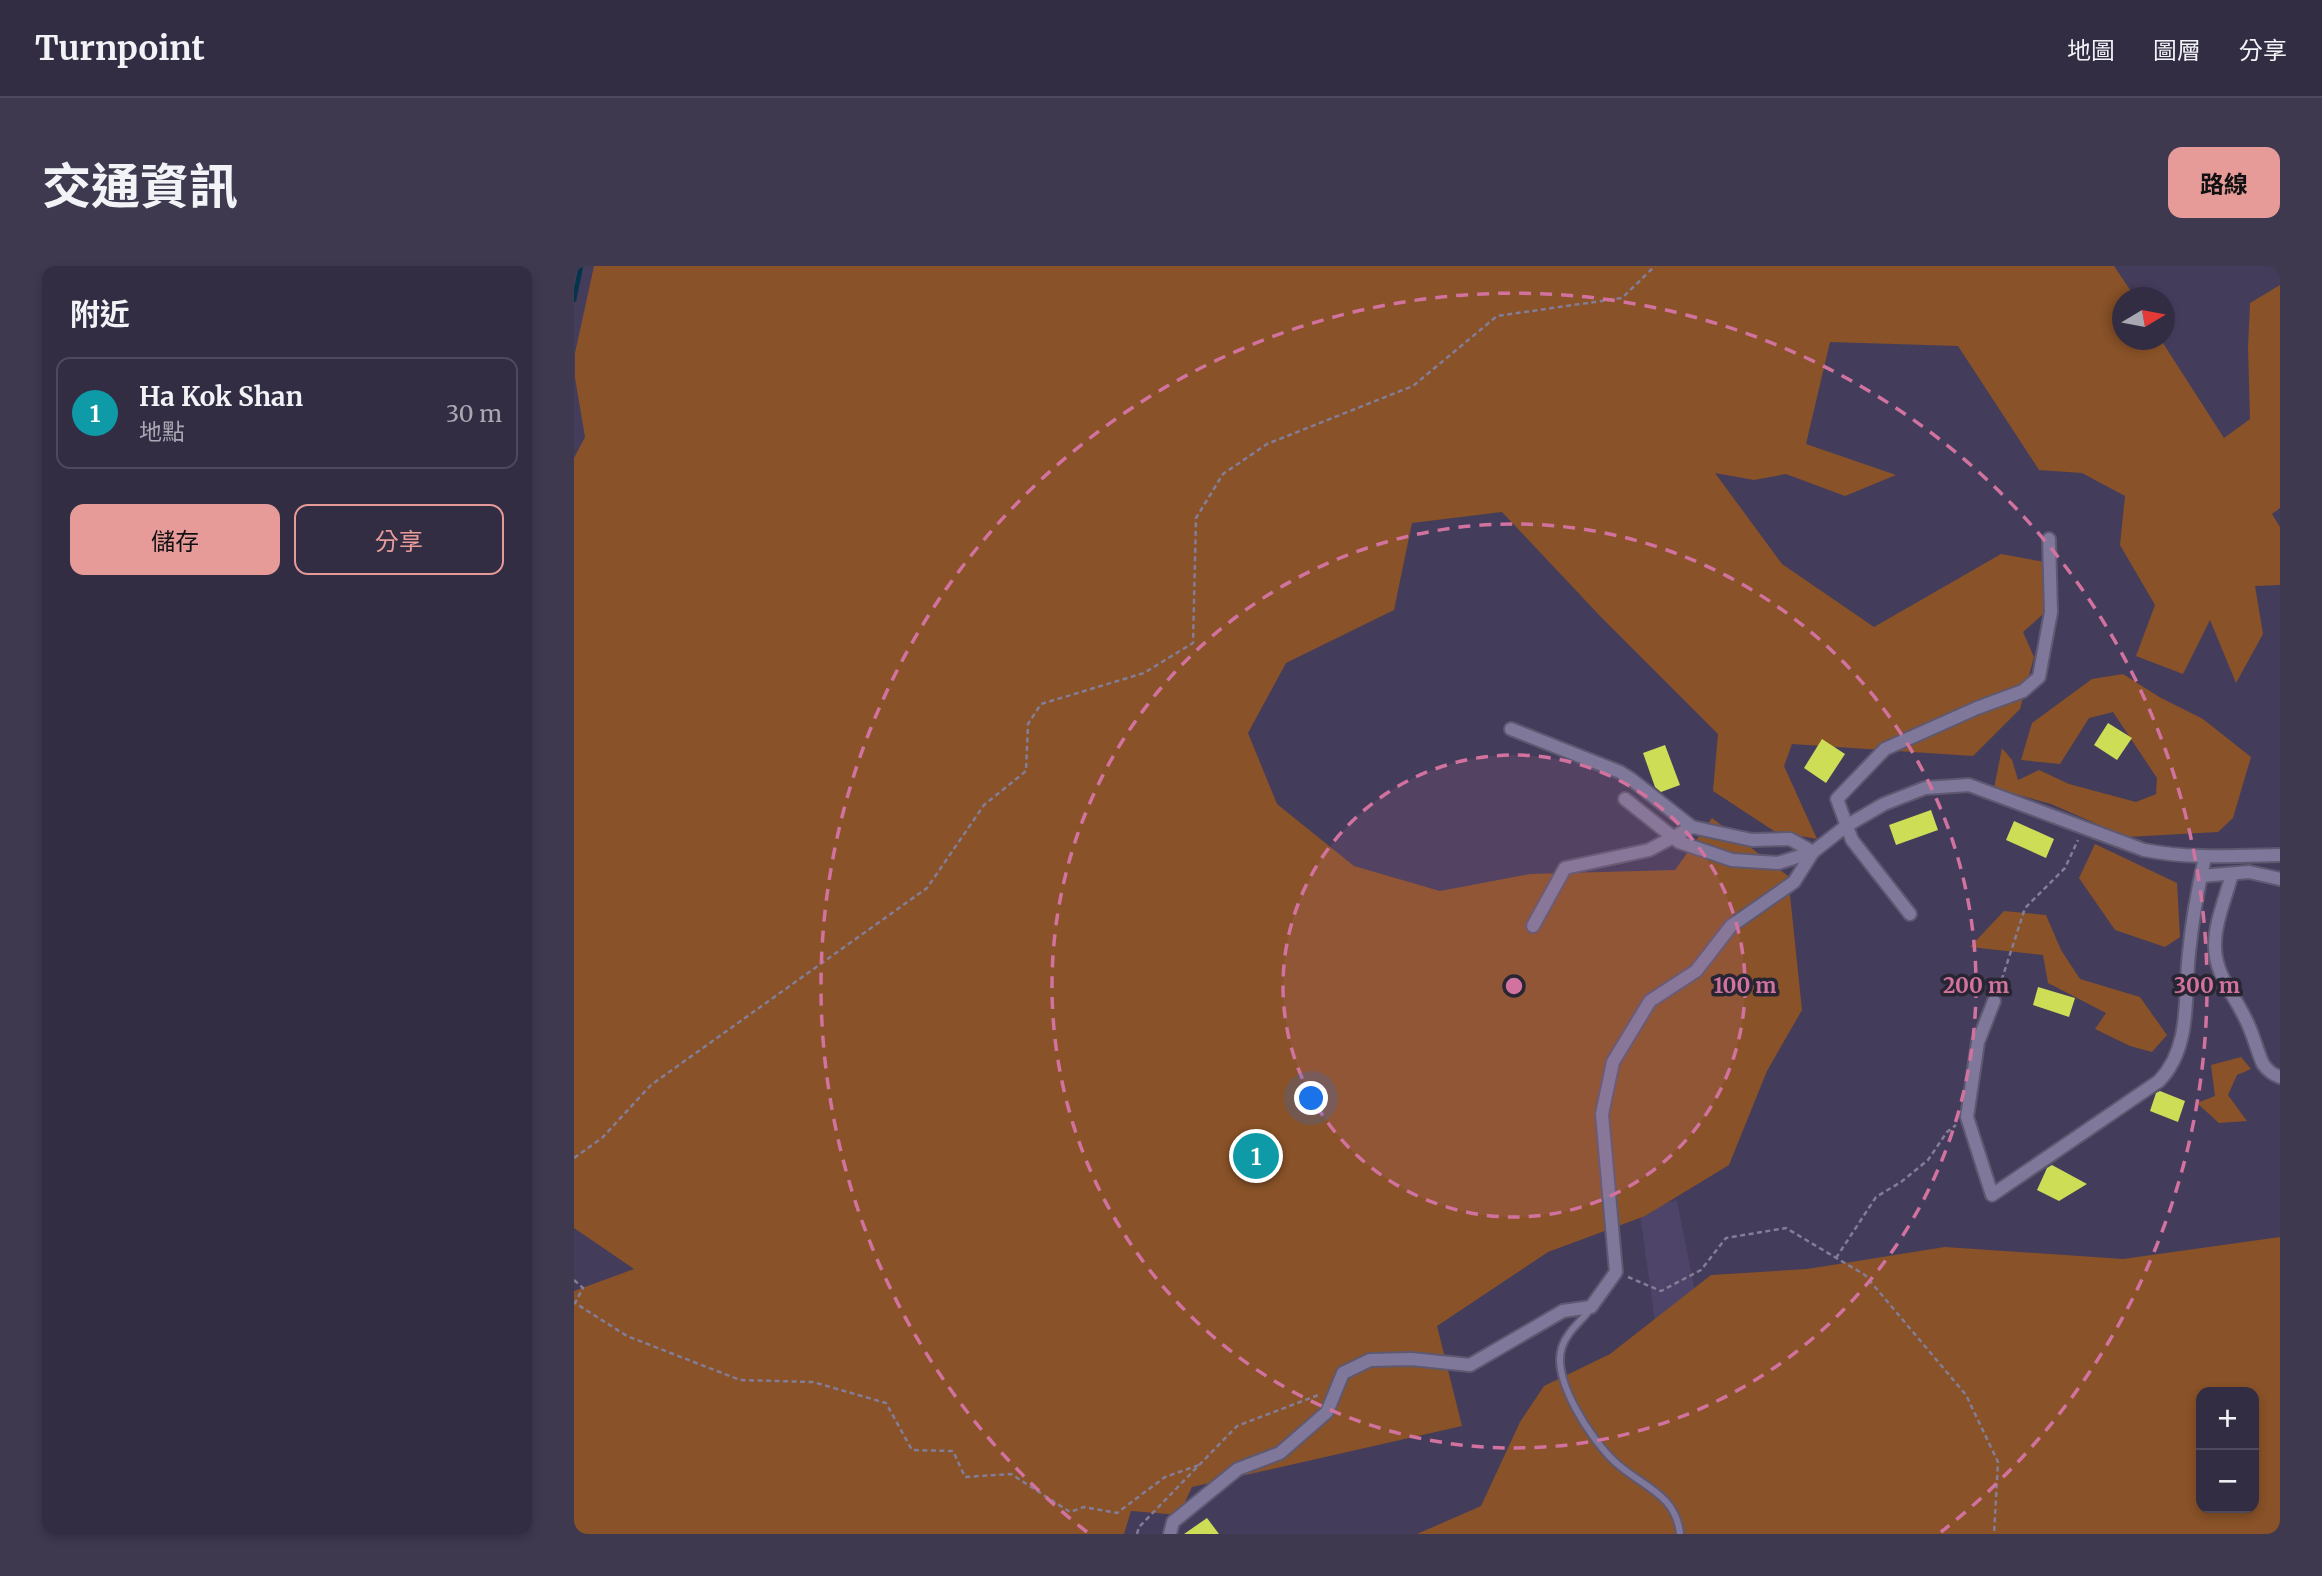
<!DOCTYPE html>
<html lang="zh-TW">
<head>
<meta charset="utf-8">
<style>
  :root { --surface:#332d44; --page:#3e394f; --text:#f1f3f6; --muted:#a9a8b2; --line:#4e495d; --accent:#e69b98 }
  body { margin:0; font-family:Merriweather,"Noto Sans TC",serif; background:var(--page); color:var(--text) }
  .controls { position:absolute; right:21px; bottom:21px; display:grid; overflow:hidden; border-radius:14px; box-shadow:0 4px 10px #0003 }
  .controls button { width:63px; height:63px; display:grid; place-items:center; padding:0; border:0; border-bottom:2px solid var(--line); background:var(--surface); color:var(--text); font:35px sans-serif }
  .compass { position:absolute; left:1538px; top:21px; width:63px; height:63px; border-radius:50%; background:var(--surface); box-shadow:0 4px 10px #0003; rotate:80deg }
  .you { position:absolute; left:738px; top:833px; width:24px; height:24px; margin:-18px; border:5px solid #fff; border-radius:50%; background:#1a73e8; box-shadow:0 0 0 10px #1a73e833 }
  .badge { display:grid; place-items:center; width:46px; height:46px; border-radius:50%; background:var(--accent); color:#fff; font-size:23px; font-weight:700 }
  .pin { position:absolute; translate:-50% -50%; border:4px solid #fff; box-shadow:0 2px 7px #0006 }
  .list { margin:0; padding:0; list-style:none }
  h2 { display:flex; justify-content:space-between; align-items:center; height:91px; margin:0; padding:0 28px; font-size:30px }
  h2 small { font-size:23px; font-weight:400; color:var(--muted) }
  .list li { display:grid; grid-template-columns:46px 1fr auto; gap:21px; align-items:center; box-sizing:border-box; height:112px; margin:0 14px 14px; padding:0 14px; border:2px solid var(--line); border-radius:14px }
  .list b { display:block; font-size:26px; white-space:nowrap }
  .list p { margin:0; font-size:23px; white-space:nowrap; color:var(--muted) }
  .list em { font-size:23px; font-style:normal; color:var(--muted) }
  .actions { display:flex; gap:14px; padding:21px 28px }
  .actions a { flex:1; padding:16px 0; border:2px solid var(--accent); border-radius:14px; text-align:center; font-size:24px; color:var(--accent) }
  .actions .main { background:var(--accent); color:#111 }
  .map { position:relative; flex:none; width:1706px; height:1268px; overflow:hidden; border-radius:14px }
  header { display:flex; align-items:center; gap:42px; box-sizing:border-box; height:98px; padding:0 35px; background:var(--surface); border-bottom:2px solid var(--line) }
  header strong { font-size:33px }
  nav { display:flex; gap:38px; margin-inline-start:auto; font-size:24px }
  .intro { display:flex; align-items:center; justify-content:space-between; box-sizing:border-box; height:168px; padding:0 42px }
  h1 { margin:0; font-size:49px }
  .button { padding:18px 32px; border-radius:14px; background:var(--accent); color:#111; font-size:24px; font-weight:700 }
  main { display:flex; gap:42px; padding:0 42px }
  aside { flex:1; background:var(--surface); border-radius:14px; box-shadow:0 4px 10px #0003 }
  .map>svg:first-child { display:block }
  .built { fill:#4e4469 }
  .green { fill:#895228; fill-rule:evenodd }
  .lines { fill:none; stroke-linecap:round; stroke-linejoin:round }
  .stream { stroke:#04354c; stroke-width:4.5 }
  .building { fill:#cddd56 }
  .lane-casing { stroke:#5e5871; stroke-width:10 }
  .street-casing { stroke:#5e5871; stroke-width:16 }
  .path { stroke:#837d97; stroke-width:2.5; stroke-dasharray:5 3.5; stroke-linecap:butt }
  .lane { stroke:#80789a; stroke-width:6 }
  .street { stroke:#80789a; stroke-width:12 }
  .ring { fill:none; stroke:#d1729f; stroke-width:3.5; stroke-dasharray:12 9 }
  .centre { fill:#d1729f; stroke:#292634; stroke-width:3.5 }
  .ring-label { font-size:21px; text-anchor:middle; font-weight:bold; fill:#d1729f; stroke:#292634; stroke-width:7; stroke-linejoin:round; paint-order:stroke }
</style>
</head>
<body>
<header>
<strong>Turnpoint</strong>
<nav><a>地圖</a><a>圖層</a><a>分享</a></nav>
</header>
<div class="intro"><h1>交通資訊</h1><a class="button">路線</a></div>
<main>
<aside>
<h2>附近<small></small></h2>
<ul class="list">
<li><span class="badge" style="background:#0f9aa8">1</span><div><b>Ha Kok Shan</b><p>地點</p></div><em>30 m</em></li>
</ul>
<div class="actions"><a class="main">儲存</a><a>分享</a></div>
</aside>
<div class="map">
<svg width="1706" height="1268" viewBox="0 0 1706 1268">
  <rect width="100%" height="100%" fill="#443c5b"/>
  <polygon class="built" points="1103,935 1134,1091 1085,1084 1065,941"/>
  <g class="green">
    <polygon points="20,0 1540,0 1561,31 1548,32 1548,74 1587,74 1650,172 1676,153 1674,82 1676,37 1706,19 1706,242 1698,248 1706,261 1706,319 1681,320 1689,368 1662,417 1636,354 1609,408 1562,390 1581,339 1546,279 1551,230 1508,207 1465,204 1384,80 1256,76 1232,178 1322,209 1271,230 1212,208 1180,214 1141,207 1208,298 1300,361 1427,288 1482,298 1478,340 1449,366 1460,391 1446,443 1399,490 1218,478 1210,500 1243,573 1200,565 1139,525 1144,468 1026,350 928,246 838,257 820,344 712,397 674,467 703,538 780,600 866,625 956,608 1101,604 1138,552 1214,610 1228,744 1193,805 1155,899 1071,950 974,986 863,1060 888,1160 618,1221 605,1249 557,1245 550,1268 0,1268 0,1025 60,1003 0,962 0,192 11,171 1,112 1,87"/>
    <polygon points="1549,408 1587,432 1629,453 1677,491 1659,552 1644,566 1553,571 1477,538 1420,522 1428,482 1438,494 1444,514 1465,504 1495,518 1562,536 1582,528 1583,512 1539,446 1515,452 1486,498 1447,494 1458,457 1518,413"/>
    <polygon points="1521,578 1603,617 1606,671 1591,681 1541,664 1505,612"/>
    <polygon points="1430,645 1472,649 1487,684 1506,713 1566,731 1593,769 1578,786 1556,780 1521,763 1532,747 1474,717 1469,689 1396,681"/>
    <polygon points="1667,791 1677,803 1663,809 1654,829 1673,855 1645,857 1623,837 1641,830 1637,799"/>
    <path d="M1706,971V1268H843L907,1240L946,1156L970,1120L1036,1088L1137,1009L1233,1003L1371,981L1549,993ZM1627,1126H1680V1242H1627Z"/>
  </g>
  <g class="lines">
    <polyline class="stream" points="0,34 7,0"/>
  </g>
  <g class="building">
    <polygon points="1534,457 1558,472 1543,494 1520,479"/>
    <polygon points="1248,473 1271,488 1252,517 1230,502"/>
    <polygon points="1091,479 1106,519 1087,526 1081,521 1069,487"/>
    <polygon points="1357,544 1364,564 1322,579 1315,559"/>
    <polygon points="1440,555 1480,573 1472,592 1432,574"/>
    <polygon points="1464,721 1501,732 1495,751 1459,739"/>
    <polygon points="1586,825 1611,835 1604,856 1576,845 1582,827"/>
    <polygon points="1478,899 1513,918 1485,935 1463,924 1473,902"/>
    <polygon points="633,1252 645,1268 610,1268"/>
  </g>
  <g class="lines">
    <defs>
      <g id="lane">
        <polyline points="0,1 0,0"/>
        <path d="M1017,1042C1008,1055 993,1065 988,1081C977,1113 1017,1173 1040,1195C1066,1220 1102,1227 1106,1268"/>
      </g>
      <g id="street">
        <polyline points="937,463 1046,506 1057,513 1118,561 1178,574 1216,573 1239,586"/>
        <polyline points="1051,533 1105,576 1158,594 1204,597 1239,586"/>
        <path d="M1658,608C1652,631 1640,658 1641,682C1642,710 1660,728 1671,752C1679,766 1682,783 1689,798C1694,805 1698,808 1706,811"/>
        <polyline points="1627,610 1675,606 1706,613"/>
        <polyline points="1336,648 1278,574 1263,533 1311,483 1403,442 1449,425 1465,411 1477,346 1475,273"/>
        <polyline points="959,660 991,602 1075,584 1118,561"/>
        <path d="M1420,735L1404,776L1393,851L1418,929L1585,815C1618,781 1610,730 1615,687C1618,655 1624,622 1631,591"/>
        <path d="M596,1268L599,1256L664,1203L706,1187L753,1146L769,1107L796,1094L837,1093L896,1099L989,1045L1017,1041L1042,1006L1028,848L1039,796L1076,735L1122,705L1157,660L1220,616L1239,586L1272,560L1310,538L1351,522L1395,519L1570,584C1616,593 1660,590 1706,589"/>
      </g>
    </defs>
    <use href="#lane" class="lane-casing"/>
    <use href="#street" class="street-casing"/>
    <g class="path">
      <polyline points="1425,722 1451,642 1491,602 1504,574"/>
      <polyline points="0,892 28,872 77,819 353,622 410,539 452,505 454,458 467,438 570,407 619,377 622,252 649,208 693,178 839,120 923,50 1048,32 1081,0"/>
      <polyline points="1262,992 1302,931 1327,916 1354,894 1373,866 1382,859"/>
      <polyline points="1054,1011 1087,1025 1127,1004 1152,972 1212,962 1291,1009 1392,1129 1424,1196 1420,1268"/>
      <polyline points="0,1014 9,1022 1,1037 53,1070 166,1114 239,1116 312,1137 338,1184 379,1185 391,1211 437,1208 496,1246 510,1241 543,1247 591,1211 625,1199"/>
      <polyline points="563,1268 565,1261 663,1160 747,1128"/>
    </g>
    <use href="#lane" class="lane"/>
    <use href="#street" class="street"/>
  </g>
  <circle cx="940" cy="720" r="231" fill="#d1729f" fill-opacity=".12"/>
  <g class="ring">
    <circle cx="940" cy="720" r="231"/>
    <circle cx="940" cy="720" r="462"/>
    <path d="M513 1266A693 693 0 1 1 1367 1266"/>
  </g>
  <circle cx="940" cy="720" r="10" class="centre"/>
  <g class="ring-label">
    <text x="1171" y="727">100 m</text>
    <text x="1402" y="727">200 m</text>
    <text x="1633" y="727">300 m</text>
  </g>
</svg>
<div class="controls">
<button>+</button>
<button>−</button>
</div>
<svg class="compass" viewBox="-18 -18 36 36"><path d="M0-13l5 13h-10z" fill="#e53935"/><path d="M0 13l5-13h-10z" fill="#a9a8b2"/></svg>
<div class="you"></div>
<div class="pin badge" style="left:682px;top:890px;background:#0f9aa8">1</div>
</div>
</main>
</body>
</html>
